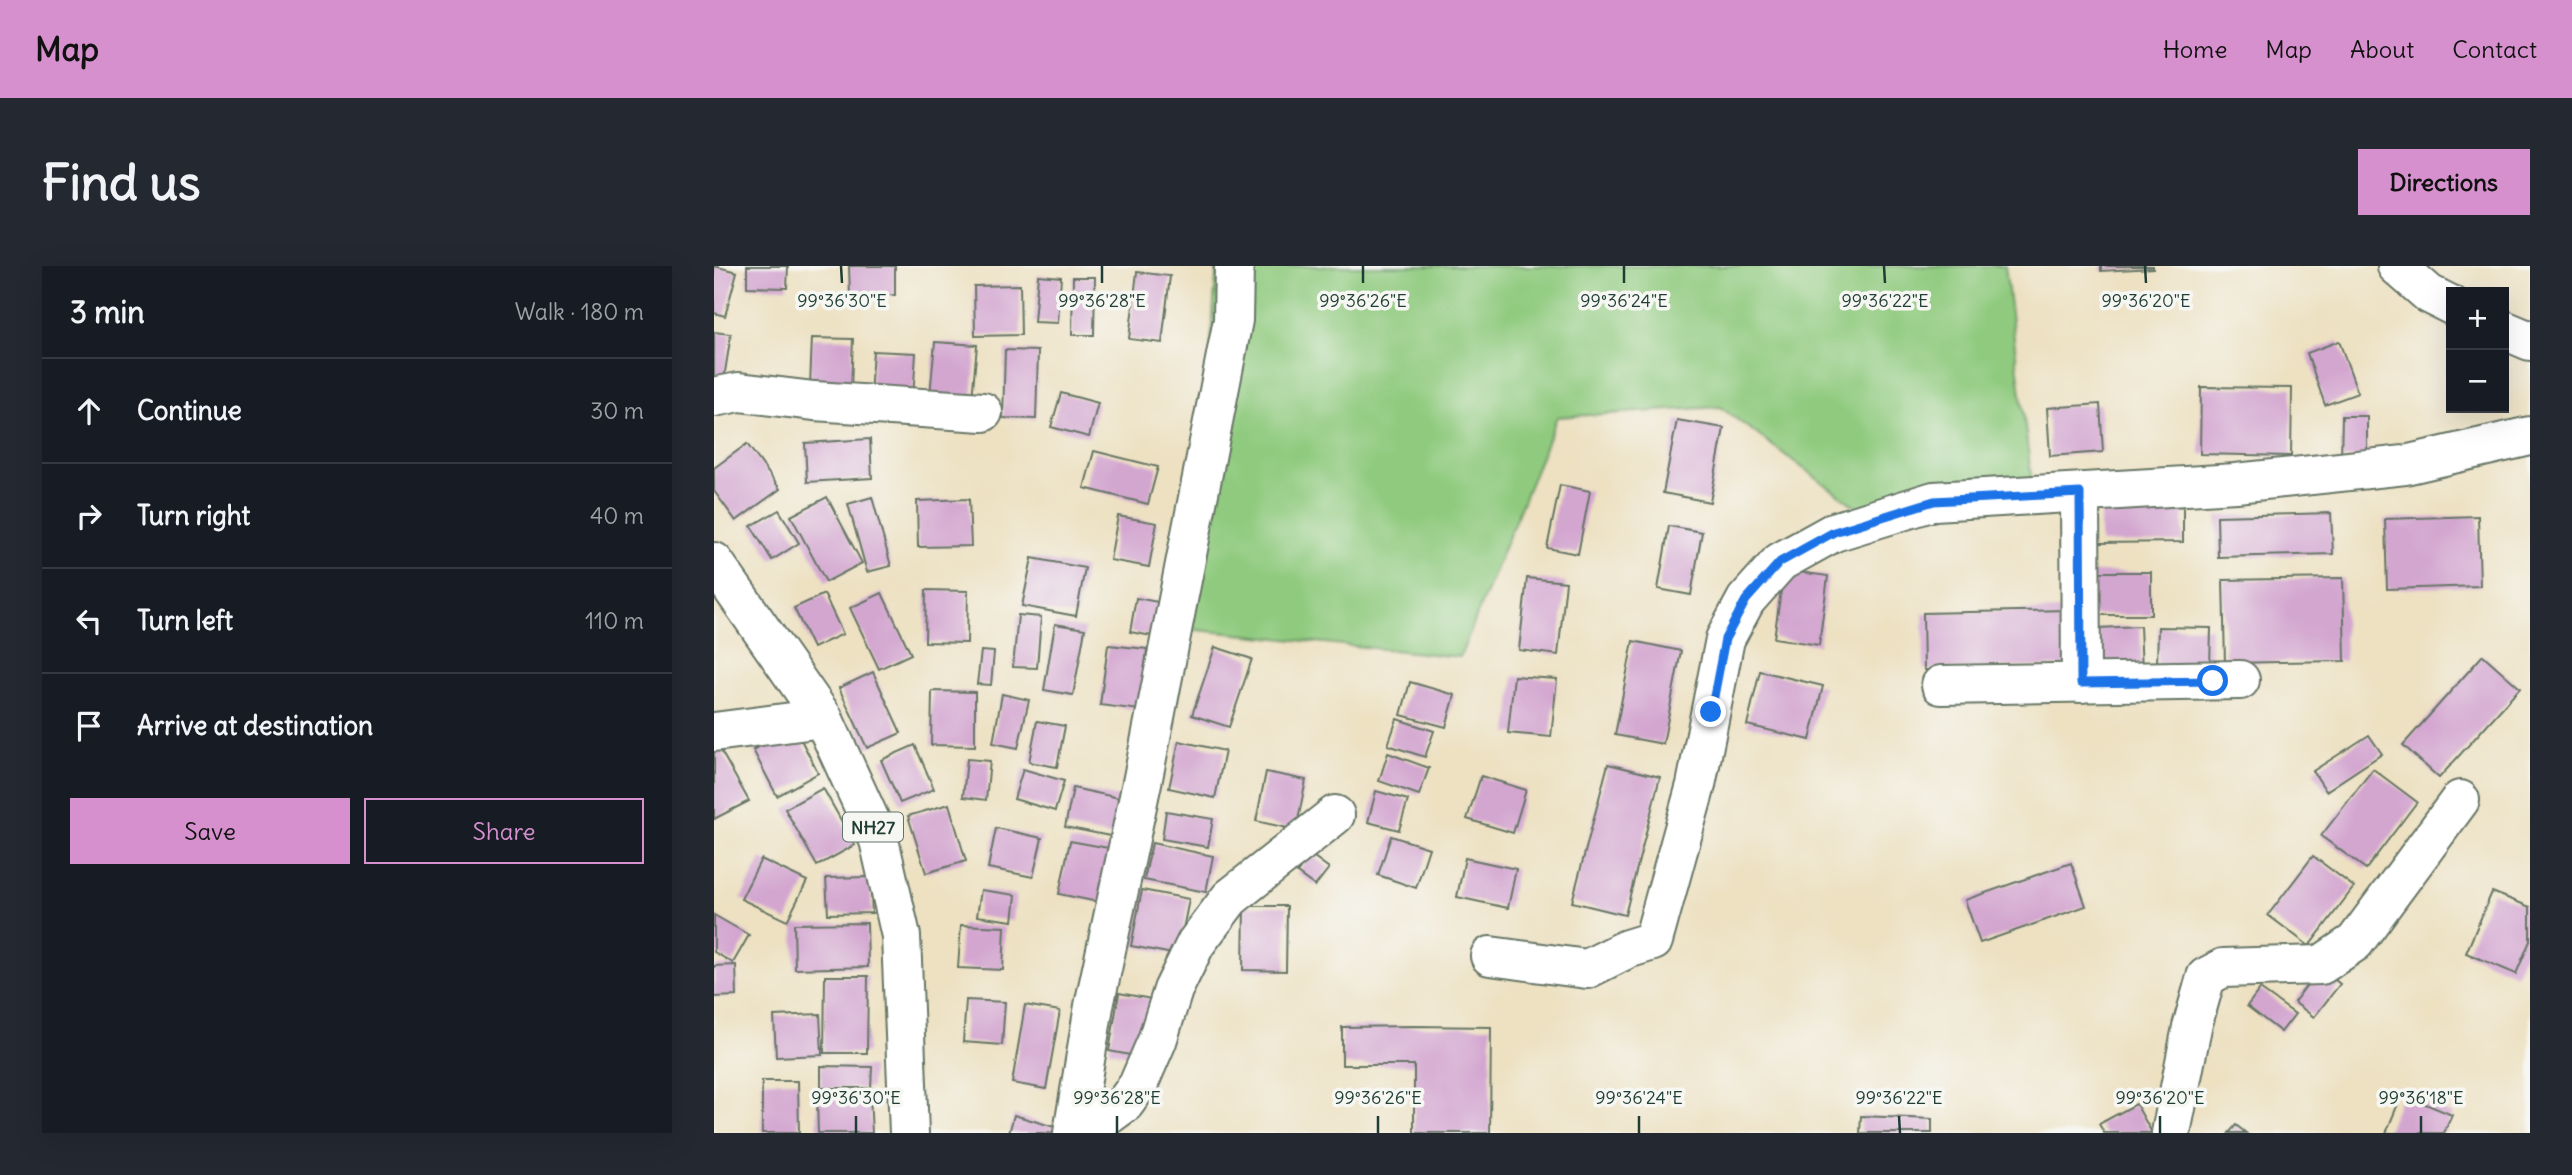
<!DOCTYPE html>
<html lang="en">
<head>
<meta charset="utf-8">
<style>
  :root { --surface:#171b24; --page:#242831; --text:#f1f3f6; --muted:#9ea1a6; --line:#363941; --accent:#d690ce }
  body { margin:0; font-family:Delius,sans-serif; background:var(--page); color:var(--text) }
  .controls { position:absolute; right:21px; top:21px; display:grid; overflow:hidden; border-radius:0px; box-shadow:0 7px 28px #0002 }
  .controls button { width:63px; height:63px; display:grid; place-items:center; padding:0; border:0; border-bottom:2px solid var(--line); background:var(--surface); color:var(--text); font:35px sans-serif }
  .stop { position:absolute; width:21px; height:21px; margin:-16px; border:5px solid #1a73e8; border-radius:50%; background:#fff }
  .stop.end { background:#1a73e8; border-color:#fff; box-shadow:0 2px 7px #0008 }
  .list { margin:0; padding:0; list-style:none }
  h2 { display:flex; justify-content:space-between; align-items:center; height:91px; margin:0; padding:0 28px; font-size:30px }
  h2 small { font-size:23px; font-weight:400; color:var(--muted) }
  .list li { display:grid; grid-template-columns:46px 1fr auto; gap:21px; align-items:center; box-sizing:border-box; height:105px; padding:0 28px; border-top:2px solid var(--line) }
  .list b { display:block; font-size:26px; white-space:nowrap }
  .list em { font-size:23px; font-style:normal; color:var(--muted) }
  .actions { display:flex; gap:14px; padding:21px 28px }
  .actions a { flex:1; padding:16px 0; border:2px solid var(--accent); border-radius:0px; text-align:center; font-size:24px; color:var(--accent) }
  .actions .main { background:var(--accent); color:#111 }
  .icon { flex:none; width:38px; height:38px; fill:none; stroke:currentColor; stroke-width:2; stroke-linecap:round; stroke-linejoin:round }
  .map { position:relative; flex:none; width:1816px; height:867px; overflow:hidden; border-radius:0px }
  header { display:flex; align-items:center; gap:42px; box-sizing:border-box; height:98px; padding:0 35px; background:var(--accent); color:#111 }
  header strong { font-size:33px }
  nav { display:flex; gap:38px; margin-inline-start:auto; font-size:24px }
  .intro { display:flex; align-items:center; justify-content:space-between; box-sizing:border-box; height:168px; padding:0 42px }
  h1 { margin:0; font-size:49px }
  .button { padding:18px 32px; border-radius:0px; background:var(--accent); color:#111; font-size:24px; font-weight:700 }
  main { display:flex; gap:42px; padding:0 42px }
  aside { flex:1; background:var(--surface); border-radius:0px; box-shadow:0 7px 28px #0002 }
  .map>svg:first-child { display:block }
  .green { fill:#8fca7e; stroke:#578459; stroke-width:2 }
  .building { fill:#d3a6d0 }
  .lines { fill:none; stroke-linecap:round; stroke-linejoin:round }
  .minor-casing { stroke:#677666; stroke-width:42 }
  .highway-casing { stroke:#677666; stroke-width:42 }
  .minor { stroke:#fff; stroke-width:38 }
  .highway { stroke:#fff; stroke-width:38 }
  .route { stroke:#1a73e8; stroke-width:9 }
  .ticks { fill:none; stroke:#1f3d34; stroke-width:2.5 }
  .labels { text-anchor:middle; dominant-baseline:central; stroke-width:7; stroke-linejoin:round; paint-order:stroke }
  .shield { fill:#f6f6f2; stroke:#60746d; stroke-width:2 }
  .shield-label { font-size:18px; font-weight:bold; fill:#1f3d34 }
  .ticks-label { font-size:18px; text-anchor:middle; fill:#1f3d34; stroke:#f6f6f2; stroke-width:7; stroke-linejoin:round; paint-order:stroke }
</style>
</head>
<body>
<header>
<strong>Map</strong>
<nav><a>Home</a><a>Map</a><a>About</a><a>Contact</a></nav>
</header>
<div class="intro"><h1>Find us</h1><a class="button">Directions</a></div>
<main>
<aside>
<h2>3 min<small>Walk · 180 m</small></h2>
<ul class="list">
<li><svg class="icon" aria-label="ahead" viewBox="0 0 24 24"><path d="M12 20V5M6 11l6-6 6 6"/></svg><div><b>Continue</b></div><em>30 m</em></li>
<li><svg class="icon" aria-label="right" viewBox="0 0 24 24"><path d="M7 20v-9h11M14 6l5 5-5 5"/></svg><div><b>Turn right</b></div><em>40 m</em></li>
<li><svg class="icon" aria-label="left" viewBox="0 0 24 24"><path d="M17 20v-9H6M10 6l-5 5 5 5"/></svg><div><b>Turn left</b></div><em>110 m</em></li>
<li><svg class="icon" aria-label="arrive" viewBox="0 0 24 24"><path d="M6 21V4h12l-3 4 3 4H6"/></svg><div><b>Arrive at destination</b></div></li>
</ul>
<div class="actions"><a class="main">Save</a><a>Share</a></div>
</aside>
<div class="map">
<svg width="1816" height="867" viewBox="0 0 1816 867">
  <rect width="100%" height="100%" fill="#f6f6f2"/>
  <filter id="ink" filterUnits="userSpaceOnUse"><feTurbulence type="fractalNoise" baseFrequency=".0143" numOctaves="2"/><feDisplacementMap in="SourceGraphic" scale="14" xChannelSelector="R" yChannelSelector="G"/><feConvolveMatrix kernelMatrix="1 2 1 2 8 2 1 2 1" color-interpolation-filters="sRGB"/></filter>
  <filter id="wash" filterUnits="userSpaceOnUse"><feTurbulence type="fractalNoise" baseFrequency=".00686" numOctaves="4" result="noise"/><feDisplacementMap in="SourceGraphic" scale="28" xChannelSelector="R" yChannelSelector="G"/><feGaussianBlur stdDeviation="1.57" result="paint"/><feColorMatrix in="noise" values="0 0 0 0 0 0 0 0 0 0 0 0 0 0 0 0 0 1.4 0 .05"/><feComposite in="paint" operator="in"/></filter>
  <g filter="url(#wash)">
    <rect width="100%" height="100%" fill="#ede1c2"/>
    <polygon class="green" points="503,0 1291,0 1321,241 1142,241 1006,141 843,151 746,391 474,363"/>
    <g id="blocks">
      <g class="building">
        <polygon points="0,0 23,6 11,50 0,47"/>
        <polygon points="33,0 74,0 73,22 33,21"/>
        <polygon points="135,0 181,0 181,29 136,30"/>
        <polygon points="1387,0 1439,0 1439,2 1387,5"/>
        <polygon points="423,6 456,10 448,77 415,73"/>
        <polygon points="324,9 347,11 344,57 320,56"/>
        <polygon points="359,11 381,11 380,69 358,69"/>
        <polygon points="306,19 307,69 261,70 260,20"/>
        <polygon points="0,66 17,68 9,119 0,118"/>
        <polygon points="98,72 139,73 137,122 96,120"/>
        <polygon points="1625,75 1644,127 1611,139 1593,87"/>
        <polygon points="221,76 263,79 258,133 216,129"/>
        <polygon points="291,84 324,85 322,153 289,152"/>
        <polygon points="159,85 202,87 199,132 156,129"/>
        <polygon points="1487,121 1578,122 1577,190 1486,188"/>
        <polygon points="347,127 384,137 375,171 337,161"/>
        <polygon points="1386,138 1389,186 1336,190 1333,142"/>
        <polygon points="1628,150 1653,150 1653,192 1627,193"/>
        <polygon points="963,154 1010,162 996,236 949,227"/>
        <polygon points="156,173 158,212 93,216 91,177"/>
        <polygon points="33,178 66,223 22,255 0,225 0,202"/>
        <polygon points="380,185 444,201 434,238 370,222"/>
        <polygon points="846,219 876,225 864,288 833,282"/>
        <polygon points="113,231 148,297 112,316 77,250"/>
        <polygon points="158,231 177,300 153,306 134,238"/>
        <polygon points="255,233 257,280 204,281 203,235"/>
        <polygon points="1469,240 1469,276 1386,277 1386,241"/>
        <polygon points="65,244 85,277 58,294 37,260"/>
        <polygon points="1617,247 1619,288 1504,291 1503,250"/>
        <polygon points="404,250 443,257 435,301 396,294"/>
        <polygon points="1764,250 1766,320 1673,323 1671,253"/>
        <polygon points="955,260 988,266 977,329 944,323"/>
        <polygon points="318,292 371,302 362,350 308,340"/>
        <polygon points="1070,304 1114,310 1105,379 1060,372"/>
        <polygon points="1373,306 1437,306 1437,349 1372,349"/>
        <polygon points="813,312 852,316 844,389 805,384"/>
        <polygon points="1629,312 1631,395 1511,397 1509,314"/>
        <polygon points="212,324 254,325 253,377 211,376"/>
        <polygon points="168,327 197,388 165,403 136,342"/>
        <polygon points="110,328 129,368 99,382 80,342"/>
        <polygon points="422,332 455,338 449,372 416,366"/>
        <polygon points="1353,344 1354,400 1210,404 1209,347"/>
        <polygon points="304,349 327,351 323,402 299,401"/>
        <polygon points="341,358 371,363 359,429 330,424"/>
        <polygon points="1426,360 1428,405 1387,407 1384,362"/>
        <polygon points="1444,361 1497,362 1496,402 1443,400"/>
        <polygon points="919,375 967,385 949,478 901,469"/>
        <polygon points="394,379 433,383 426,444 386,439"/>
        <polygon points="501,381 538,393 515,461 478,449"/>
        <polygon points="267,385 280,386 277,419 263,418"/>
        <polygon points="1769,389 1806,422 1725,512 1689,479"/>
        <polygon points="1046,405 1109,420 1096,474 1033,459"/>
        <polygon points="159,406 187,467 153,482 125,422"/>
        <polygon points="800,410 843,413 837,471 794,467"/>
        <polygon points="696,416 741,429 732,461 687,449"/>
        <polygon points="218,425 261,426 261,480 217,479"/>
        <polygon points="288,428 315,434 304,482 279,477"/>
        <polygon points="683,453 720,465 711,491 674,479"/>
        <polygon points="323,455 351,460 343,501 315,496"/>
        <polygon points="81,462 104,507 63,530 39,484"/>
        <polygon points="1655,469 1668,488 1612,525 1599,505"/>
        <polygon points="465,475 511,485 501,532 455,522"/>
        <polygon points="3,478 35,535 0,553 0,479"/>
        <polygon points="201,479 220,523 186,537 167,494"/>
        <polygon points="674,487 715,502 705,529 665,515"/>
        <polygon points="253,493 276,495 272,534 249,531"/>
        <polygon points="894,498 946,511 911,649 858,636"/>
        <polygon points="309,503 350,515 341,545 300,533"/>
        <polygon points="1659,503 1703,536 1652,603 1607,570"/>
        <polygon points="552,506 592,514 582,564 542,555"/>
        <polygon points="767,510 812,524 799,567 753,553"/>
        <polygon points="109,522 141,579 103,600 71,543"/>
        <polygon points="359,522 410,533 401,571 351,561"/>
        <polygon points="662,525 694,534 685,564 654,556"/>
        <polygon points="235,538 252,595 212,607 194,550"/>
        <polygon points="452,545 499,553 494,581 448,573"/>
        <polygon points="282,562 328,572 319,611 274,602"/>
        <polygon points="677,570 715,582 702,622 664,609"/>
        <polygon points="356,575 400,583 389,637 345,628"/>
        <polygon points="438,577 499,590 492,626 430,614"/>
        <polygon points="596,588 615,602 601,620 583,607"/>
        <polygon points="1599,590 1640,621 1595,680 1554,649"/>
        <polygon points="751,592 802,603 794,642 743,631"/>
        <polygon points="47,593 93,615 73,655 27,633"/>
        <polygon points="1357,597 1372,640 1266,677 1251,634"/>
        <polygon points="156,611 158,647 114,648 112,612"/>
        <polygon points="267,624 302,629 299,655 263,650"/>
        <polygon points="428,624 475,633 464,689 417,680"/>
        <polygon points="1778,626 1816,641 1816,675 1802,708 1752,687"/>
        <polygon points="530,640 573,640 572,705 529,704"/>
        <polygon points="0,649 35,669 19,697 0,686"/>
        <polygon points="153,657 154,701 81,703 80,658"/>
        <polygon points="247,659 291,661 289,704 244,702"/>
        <polygon points="22,699 23,730 0,731 0,700"/>
        <polygon points="1606,702 1626,718 1600,751 1580,736"/>
        <polygon points="111,710 154,710 153,787 110,787"/>
        <polygon points="1546,723 1581,748 1567,766 1533,740"/>
        <polygon points="405,727 443,734 432,792 395,785"/>
        <polygon points="252,734 291,736 288,779 249,776"/>
        <polygon points="311,739 346,745 332,823 298,817"/>
        <polygon points="106,748 108,789 62,791 60,750"/>
        <polygon points="700,760 777,761 776,867 700,867 700,799 628,799 628,761"/>
        <polygon points="107,800 158,801 157,822 107,822"/>
        <polygon points="48,815 84,815 85,867 48,867"/>
        <polygon points="1688,828 1738,849 1730,867 1672,867"/>
        <polygon points="156,830 158,867 104,867 103,833"/>
        <polygon points="1422,838 1438,867 1390,867 1385,858"/>
        <polygon points="300,849 347,863 346,867 295,867"/>
        <polygon points="1147,850 1218,853 1218,867 1146,867"/>
        <polygon points="1522,859 1532,867 1515,867"/>
      </g>
    </g>
  </g>
  <g filter="url(#ink)">
    <use href="#blocks" fill-opacity="0" stroke="#677666" stroke-width="2"/>
    <g class="lines">
      <defs>
        <g id="minor">
          <polyline points="1683,0 1715,28 1737,39"/>
          <polyline points="1790,64 1816,75"/>
          <polyline points="0,131 25,126 100,135 269,146"/>
          <polyline points="1366,227 1367,417"/>
          <polyline points="1227,419 1526,414"/>
          <polyline points="0,466 109,452"/>
          <polyline points="776,690 873,703 913,683 939,675 982,519 1011,373 1032,334 1066,296 1120,266 1220,235 1522,217 1691,199 1816,170"/>
          <polyline points="359,867 380,740 429,512 519,54 520,0"/>
          <polyline points="370,867 411,837 424,819 443,775 459,724 482,677 516,632 621,549"/>
          <polyline points="1457,867 1478,761 1492,711 1509,702 1607,699 1641,676 1746,534"/>
        </g>
        <polyline id="highway" points="0,296 109,452 165,574 187,670 195,867"/>
      </defs>
      <use href="#minor" class="minor-casing"/>
      <use href="#highway" class="highway-casing"/>
      <use href="#minor" class="minor"/>
      <use href="#highway" class="highway"/>
    </g>
  </g>
  <g class="lines" filter="url(#ink)">
    <polyline class="route" points="997,446 1011,373 1032,334 1066,296 1120,266 1220,235 1366,227 1367,417 1499,415"/>
  </g>
  <path class="ticks" d="M127,0L128,17M388,0V17M649,0V17M910,0V17M1170,0L1171,17M1431,0L1432,17M142,850V867M403,850V867M664,850V867M925,850V867M1185,850L1186,867M1446,850V867M1707,850V867"/>
  <g class="labels">
    <rect class="shield" x="129" y="546.5" width="60" height="29" rx="5"/>
    <g class="shield-label">
      <text x="159" y="561">NH27</text>
    </g>
  </g>
  <g class="ticks-label">
    <text x="128" y="41">99°36'30"E</text>
    <text x="388" y="41">99°36'28"E</text>
    <text x="649" y="41">99°36'26"E</text>
    <text x="910" y="41">99°36'24"E</text>
    <text x="1171" y="41">99°36'22"E</text>
    <text x="1432" y="41">99°36'20"E</text>
    <text x="142" y="838">99°36'30"E</text>
    <text x="403" y="838">99°36'28"E</text>
    <text x="664" y="838">99°36'26"E</text>
    <text x="925" y="838">99°36'24"E</text>
    <text x="1185" y="838">99°36'22"E</text>
    <text x="1446" y="838">99°36'20"E</text>
    <text x="1707" y="838">99°36'18"E</text>
  </g>
</svg>
<div class="controls">
<button>+</button>
<button>−</button>
</div>
<div class="stop" style="left:1499px;top:415px"></div>
<div class="stop end" style="left:997px;top:446px"></div>
</div>
</main>
</body>
</html>
